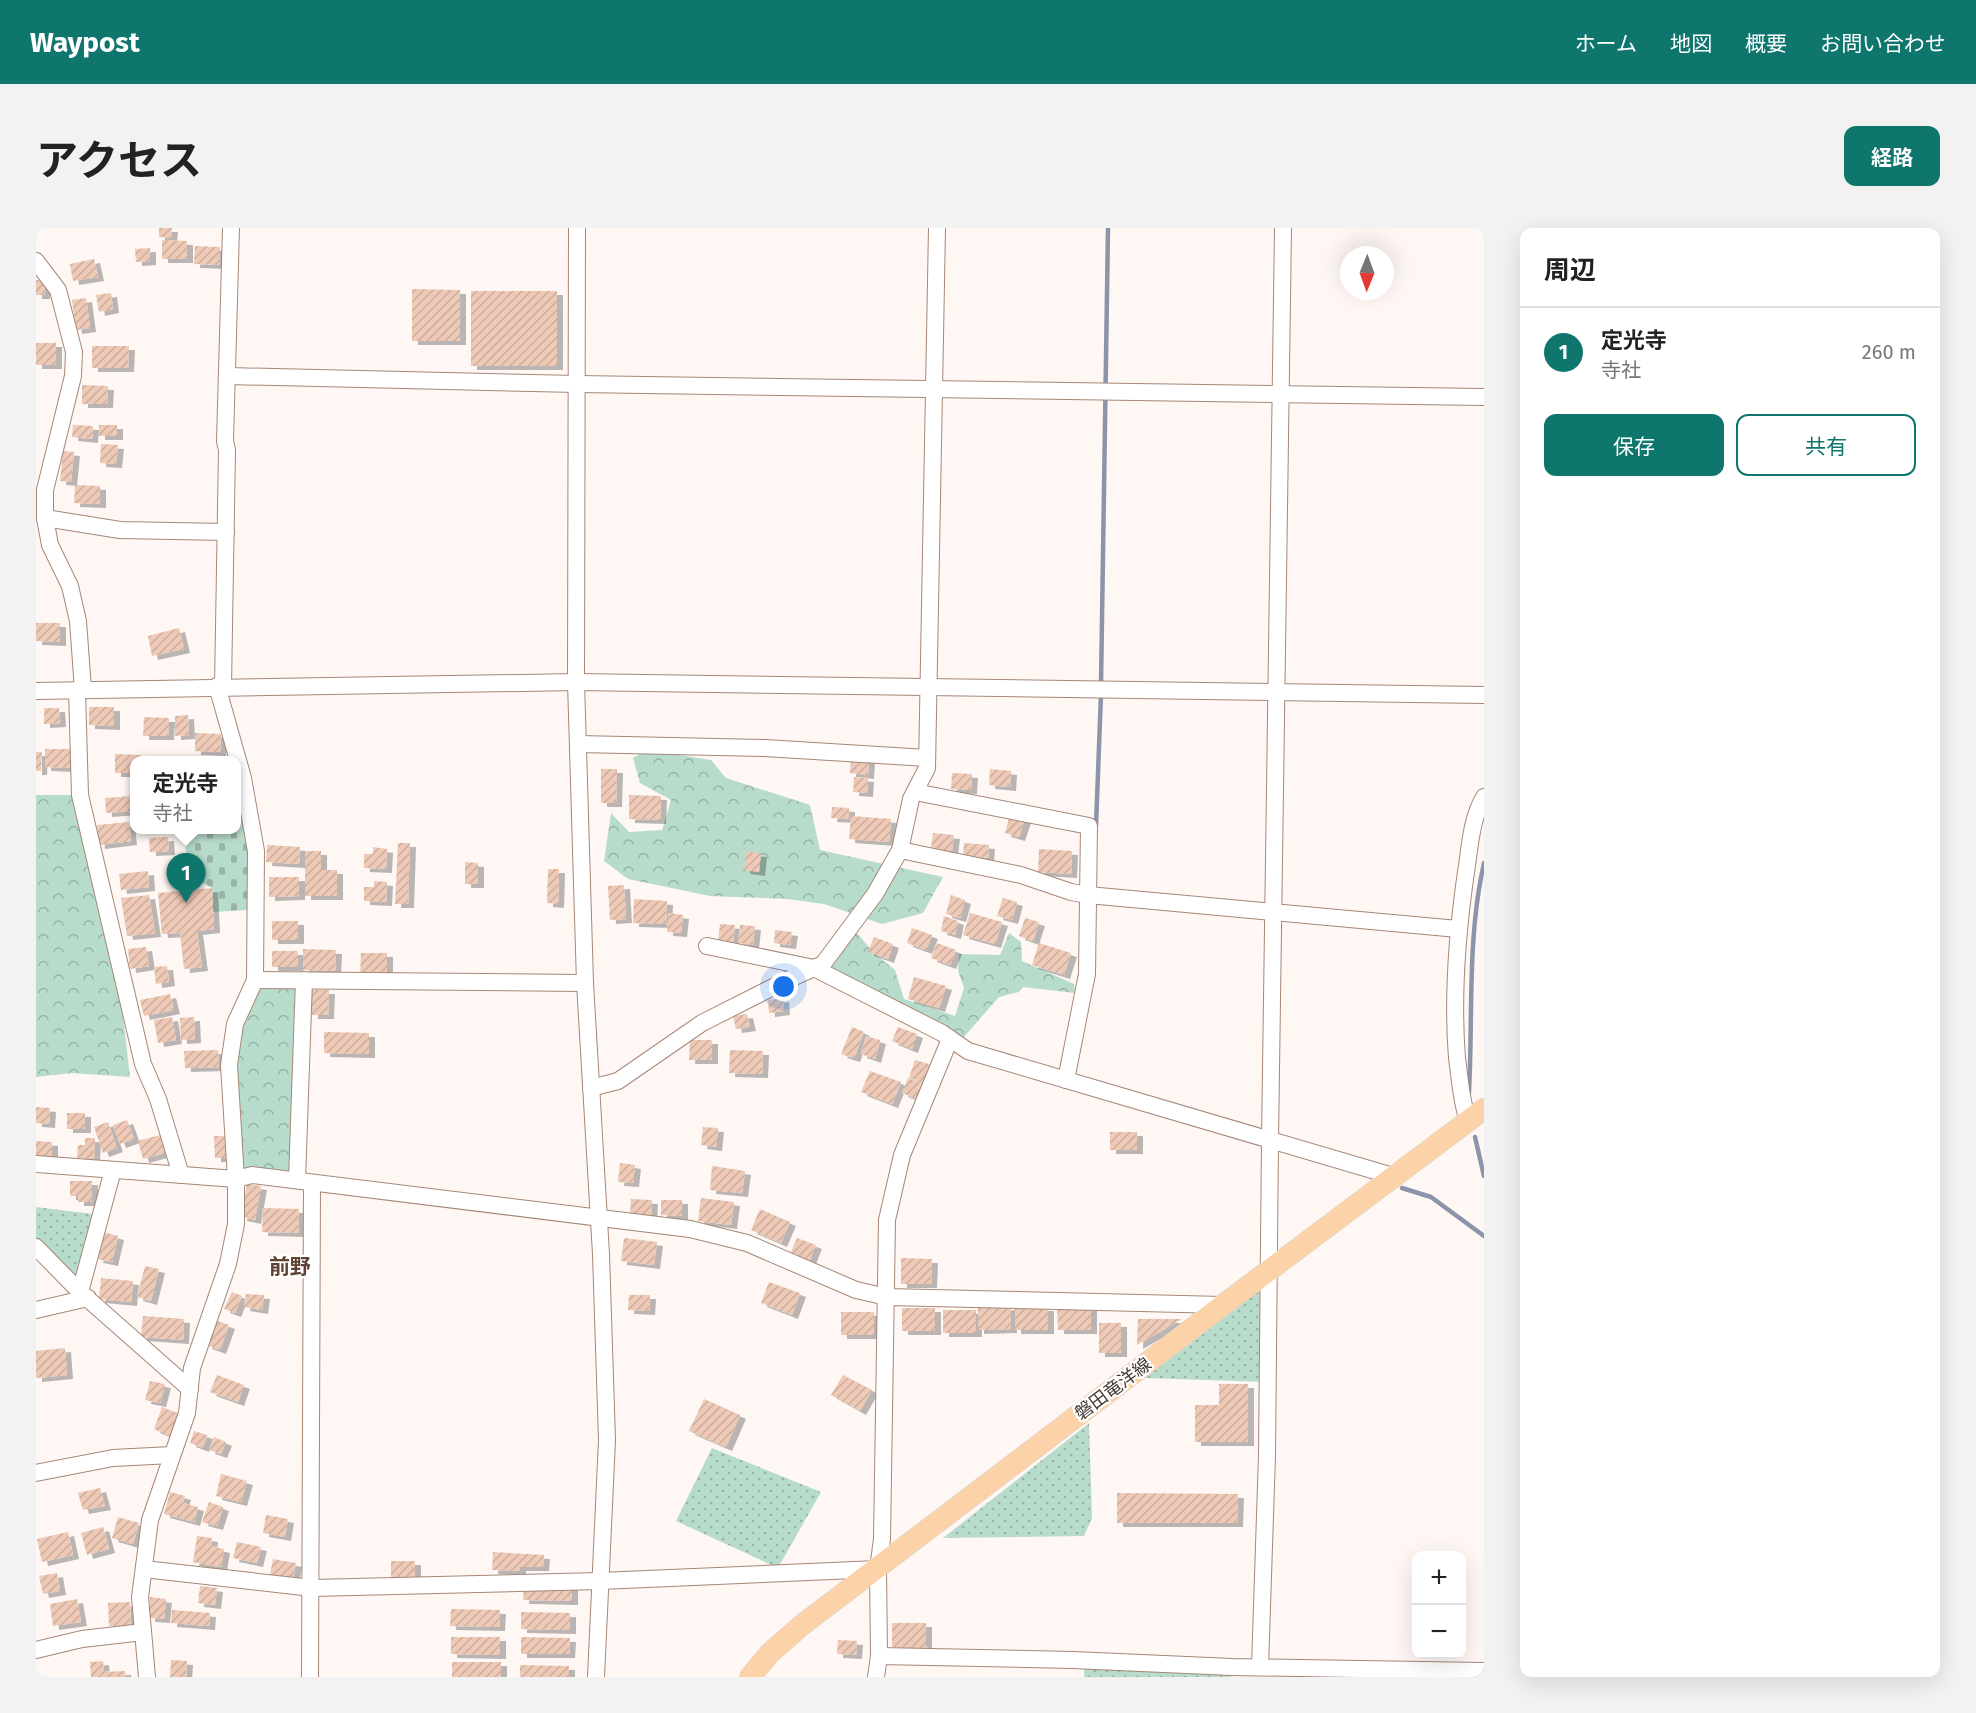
<!DOCTYPE html>
<html lang="ja">
<head>
<meta charset="utf-8">
<style>
  :root { --surface:#fff; --page:#f2f2f2; --text:#222; --muted:#767676; --line:#e0e0e0; --accent:#0f766e }
  body { margin:0; font-family:"Fira Sans","Noto Sans JP",sans-serif; background:var(--page); color:var(--text) }
  .controls { position:absolute; right:18px; bottom:18px; display:grid; overflow:hidden; border-radius:12px; box-shadow:0 6px 24px #0002 }
  .controls button { width:54px; height:54px; display:grid; place-items:center; padding:0; border:0; border-bottom:2px solid var(--line); background:var(--surface); color:var(--text); font:30px sans-serif }
  .compass { position:absolute; left:1304px; top:18px; width:54px; height:54px; border-radius:50%; background:var(--surface); box-shadow:0 6px 24px #0002; rotate:181deg }
  .you { position:absolute; left:748px; top:759px; width:21px; height:21px; margin:-15px; border:4px solid #fff; border-radius:50%; background:#1a73e8; box-shadow:0 0 0 9px #1a73e833 }
  .badge { display:grid; place-items:center; width:39px; height:39px; border-radius:50%; background:var(--accent); color:#fff; font-size:20px; font-weight:700 }
  .pin { position:absolute; translate:-50% -50px; filter:drop-shadow(0 2px 3px #0008) }
  .pin::after { content:''; position:absolute; top:32px; width:21px; height:18px; background:inherit; clip-path:polygon(0 0,100% 0,50% 100%) }
  .popup { position:absolute; left:94px; top:528px; width:111px; height:78px; box-sizing:border-box; display:grid; place-content:center; border-radius:12px; background:var(--surface); filter:drop-shadow(0 2px 4px #0005); font-size:20px; white-space:nowrap; color:var(--muted) }
  .popup b { font-size:22px; color:var(--text) }
  .popup::after { content:''; position:absolute; left:50%; top:100%; margin-left:-12px; border:12px solid transparent; border-top-color:var(--surface) }
  .list { margin:0; padding:0; list-style:none }
  h2 { display:flex; justify-content:space-between; align-items:center; height:78px; margin:0; padding:0 24px; font-size:26px }
  h2 small { font-size:20px; font-weight:400; color:var(--muted) }
  .list li { display:grid; grid-template-columns:39px 1fr auto; gap:18px; align-items:center; box-sizing:border-box; height:90px; padding:0 24px; border-top:2px solid var(--line) }
  .list b { display:block; font-size:22px; white-space:nowrap }
  .list p { margin:0; font-size:20px; white-space:nowrap; color:var(--muted) }
  .list em { font-size:20px; font-style:normal; color:var(--muted) }
  .actions { display:flex; gap:12px; padding:18px 24px }
  .actions a { flex:1; padding:14px 0; border:2px solid var(--accent); border-radius:12px; text-align:center; font-size:21px; color:var(--accent) }
  .actions .main { background:var(--accent); color:#fff }
  .map { position:relative; flex:none; width:1448px; height:1449px; overflow:hidden; border-radius:12px }
  header { display:flex; align-items:center; gap:36px; box-sizing:border-box; height:84px; padding:0 30px; background:var(--accent); color:#fff }
  header strong { font-size:28px }
  nav { display:flex; gap:33px; margin-inline-start:auto; font-size:21px }
  .intro { display:flex; align-items:center; justify-content:space-between; box-sizing:border-box; height:144px; padding:0 36px }
  h1 { margin:0; font-size:42px }
  .button { padding:15px 27px; border-radius:12px; background:var(--accent); color:#fff; font-size:21px; font-weight:700 }
  main { display:flex; gap:36px; padding:0 36px }
  aside { flex:1; background:var(--surface); border-radius:12px; box-shadow:0 6px 24px #0002 }
  .map>svg:first-child { display:block }
  .grass { fill:url(#grass-dots) }
  .forest { fill:url(#forest-crowns) }
  .cemetery { fill:url(#cemetery-stones) }
  .lines { fill:none; stroke-linecap:round; stroke-linejoin:round }
  .stream { stroke:#8b94a8; stroke-width:4.5 }
  .building { fill:url(#building-hatch); filter:url(#shadow) }
  .minor-casing { stroke:#a68776; stroke-width:18 }
  .major-casing { stroke:#d6d3d1; stroke-width:22 }
  .minor { stroke:#fff; stroke-width:16 }
  .major { stroke:#fcd3a9; stroke-width:21 }
  .labels { text-anchor:middle; dominant-baseline:central; stroke-width:4.5; stroke-linejoin:round; paint-order:stroke }
  .street-label { font-size:18px; fill:#453830; stroke:#fff }
  .quarter-label { font-size:21px; font-weight:bold; fill:#5e4233; stroke:#fff }
</style>
</head>
<body>
<header>
<strong>Waypost</strong>
<nav><a>ホーム</a><a>地図</a><a>概要</a><a>お問い合わせ</a></nav>
</header>
<div class="intro"><h1>アクセス</h1><a class="button">経路</a></div>
<main>
<div class="map">
<svg width="1448" height="1449" viewBox="0 0 1448 1449">
  <defs>
    <pattern id="grass-dots" width="8" height="8" patternUnits="userSpaceOnUse" patternTransform="scale(1.5)"><rect width="8" height="8" fill="#b8dccb"/><path d="M2 2h.1M6 6h.1" fill="none" stroke="#97b3a5" stroke-width="1.8" stroke-linecap="round"/></pattern>
    <pattern id="forest-crowns" width="20" height="18" patternUnits="userSpaceOnUse" patternTransform="scale(1.5)"><rect width="20" height="18" fill="#b8dccb"/><path d="M2 6a3 3 0 1 1 6 0M12 15a3 3 0 1 1 6 0" fill="none" stroke="#97b3a5"/></pattern>
    <pattern id="cemetery-stones" width="16" height="16" patternUnits="userSpaceOnUse" patternTransform="scale(1.5)"><rect width="16" height="16" fill="#b8dccb"/><path d="M2 7V4a2 2 0 0 1 4 0v3zM10 15v-3a2 2 0 0 1 4 0v3z" fill="#97b3a5"/></pattern>
    <pattern id="building-hatch" width="6" height="6" patternUnits="userSpaceOnUse" patternTransform="scale(1.5)"><rect width="6" height="6" fill="#edc9b6"/><path d="M-1 1l2-2M0 6l6-6M5 7l2-2" fill="none" stroke="#cdad9d"/></pattern>
    <filter id="shadow"><feDropShadow dx="6" dy="4" stdDeviation="0" flood-color="#0004"/></filter>
  </defs>
  <rect width="100%" height="100%" fill="#fef7f3"/>
  <g class="grass">
    <polygon points="0,979 65,987 44,1064 0,1019"/>
    <polygon points="1226,1060 1231,1154 1108,1150"/>
    <polygon points="1053,1195 1056,1290 1048,1308 907,1310"/>
    <polygon points="676,1220 785,1264 742,1340 640,1293"/>
    <polygon points="1049,1432 1196,1439 1195,1449 1048,1449"/>
  </g>
  <g class="forest">
    <polygon points="605,525 637,526 675,532 690,550 774,577 784,622 907,649 887,685 846,696 788,676 751,671 674,668 592,651 568,633 575,585 593,604 626,602 635,572 604,555 597,530"/>
    <polygon points="0,567 44,567 78,710 94,849 36,845 0,849"/>
    <polygon points="815,698 839,726 859,742 868,771 919,788 928,760 922,743 923,726 964,727 973,705 985,714 986,733 1038,756 1039,765 987,759 983,764 963,769 927,810 785,743"/>
    <polygon points="219,752 268,752 261,952 200,951 193,837"/>
  </g>
  <polygon class="cemetery" points="201,562 219,617 211,682 177,684 176,660 155,648 146,602 201,602"/>
  <g class="lines">
    <g class="stream">
      <polyline points="1065,457 1072,0"/>
      <polyline points="1060,598 1065,466"/>
      <path d="M1433,864C1437,787 1431,710 1448,635"/>
      <polyline points="1439,909 1448,948"/>
      <polyline points="1366,960 1395,969 1448,1008"/>
    </g>
  </g>
  <g class="building">
    <polygon points="123,0 136,0 135,10 123,9"/>
    <polygon points="126,12 151,13 151,31 126,31"/>
    <polygon points="159,18 184,19 184,37 158,36"/>
    <polygon points="114,20 114,33 100,34 99,21"/>
    <polygon points="58,31 62,49 37,53 34,36"/>
    <polygon points="0,52 9,52 8,67 0,67"/>
    <polygon points="376,61 424,62 424,113 376,113"/>
    <rect x="435" y="63" width="86" height="75"/>
    <polygon points="75,65 77,81 63,84 60,67"/>
    <polygon points="50,70 54,100 40,102 36,72"/>
    <rect x="0" y="115" width="20" height="22"/>
    <polygon points="56,118 93,118 92,140 56,140"/>
    <polygon points="46,157 72,158 71,176 46,176"/>
    <polygon points="37,197 57,198 56,211 36,209"/>
    <rect x="63" y="197" width="18" height="11"/>
    <polygon points="65,216 82,217 80,236 64,235"/>
    <polygon points="27,223 38,224 35,254 24,253"/>
    <polygon points="39,257 64,258 64,276 38,275"/>
    <polygon points="0,395 24,395 24,414 0,413"/>
    <polygon points="143,400 148,421 116,428 112,408"/>
    <polygon points="53,479 78,479 78,498 53,497"/>
    <polygon points="8,480 23,480 24,495 8,496"/>
    <polygon points="152,487 153,507 139,508 139,488"/>
    <polygon points="108,489 133,490 132,508 107,508"/>
    <polygon points="159,505 185,506 184,524 159,523"/>
    <polygon points="9,521 34,521 34,540 9,539"/>
    <polygon points="0,524 6,524 5,543 0,543"/>
    <polygon points="79,526 105,527 104,532 99,532 99,545 79,545"/>
    <polygon points="815,530 833,531 832,547 814,545"/>
    <polygon points="565,541 581,541 580,575 565,575"/>
    <polygon points="954,541 975,543 974,559 953,557"/>
    <polygon points="916,545 936,546 935,562 915,561"/>
    <polygon points="818,549 832,550 831,565 817,564"/>
    <polygon points="593,567 625,568 624,592 593,591"/>
    <polygon points="96,568 97,583 70,585 69,570"/>
    <polygon points="796,579 813,580 813,591 795,590"/>
    <polygon points="974,587 989,591 983,609 969,605"/>
    <polygon points="815,588 855,591 853,614 813,611"/>
    <polygon points="93,594 95,613 63,617 61,597"/>
    <polygon points="897,605 918,607 916,623 895,620"/>
    <polygon points="132,609 133,623 114,624 113,610"/>
    <polygon points="362,615 374,615 372,676 359,676"/>
    <polygon points="928,615 953,617 952,630 927,627"/>
    <polygon points="231,617 264,619 263,636 230,634"/>
    <polygon points="337,619 351,621 350,641 328,640 328,626 337,626"/>
    <polygon points="1003,621 1036,623 1035,646 1002,644"/>
    <polygon points="269,623 285,623 285,642 301,642 301,668 269,668"/>
    <polygon points="710,624 725,625 723,644 708,642"/>
    <polygon points="429,634 442,635 442,656 429,656"/>
    <polygon points="512,641 523,641 522,676 511,675"/>
    <polygon points="112,643 113,659 85,662 83,646"/>
    <polygon points="233,649 263,649 263,668 233,669"/>
    <polygon points="338,653 351,654 350,674 328,673 328,659 338,659"/>
    <polygon points="588,657 590,691 574,692 572,658"/>
    <polygon points="176,660 178,701 161,703 166,739 148,741 144,705 126,706 122,665"/>
    <polygon points="113,667 119,705 91,708 85,670"/>
    <polygon points="915,667 929,672 924,690 910,686"/>
    <polygon points="967,670 981,674 976,692 961,688"/>
    <polygon points="598,671 631,673 630,696 597,695"/>
    <polygon points="633,685 647,687 645,705 631,704"/>
    <polygon points="934,685 966,694 959,716 927,707"/>
    <polygon points="908,688 922,693 919,707 905,703"/>
    <polygon points="989,690 1003,694 997,713 983,708"/>
    <rect x="236" y="693" width="26" height="19"/>
    <polygon points="684,696 699,697 697,716 682,714"/>
    <polygon points="704,697 719,698 717,717 702,715"/>
    <polygon points="876,700 896,707 890,722 871,715"/>
    <polygon points="739,702 756,704 754,717 738,715"/>
    <polygon points="838,709 857,716 852,731 832,724"/>
    <polygon points="901,715 920,722 914,737 895,730"/>
    <polygon points="1003,715 1035,725 1028,747 996,737"/>
    <polygon points="110,719 113,738 94,741 92,721"/>
    <polygon points="267,721 300,722 299,743 267,742"/>
    <polygon points="236,723 262,723 261,739 236,739"/>
    <polygon points="325,725 351,725 351,747 324,747"/>
    <polygon points="131,738 133,754 120,756 118,739"/>
    <polygon points="878,749 910,758 903,780 872,771"/>
    <polygon points="276,762 293,762 292,787 276,787"/>
    <polygon points="134,766 138,782 108,788 104,772"/>
    <polygon points="747,770 748,783 733,785 732,772"/>
    <polygon points="711,786 714,799 700,801 697,788"/>
    <polygon points="136,789 140,812 122,815 118,792"/>
    <polygon points="158,789 159,811 145,812 144,790"/>
    <polygon points="816,799 828,804 818,830 805,826"/>
    <polygon points="862,799 881,806 876,821 856,813"/>
    <polygon points="288,804 333,805 333,826 288,825"/>
    <polygon points="830,808 844,812 839,831 825,826"/>
    <polygon points="654,812 676,812 676,832 653,832"/>
    <polygon points="182,822 183,839 149,840 148,823"/>
    <polygon points="694,822 727,823 726,846 693,845"/>
    <polygon points="879,832 893,836 888,855 873,850"/>
    <polygon points="834,843 865,854 856,876 825,864"/>
    <polygon points="872,850 891,857 885,873 866,865"/>
    <polygon points="0,879 14,880 13,896 0,895"/>
    <rect x="31" y="885" width="18" height="16"/>
    <polygon points="91,892 98,911 84,916 77,897"/>
    <polygon points="72,894 81,920 67,925 58,899"/>
    <polygon points="667,899 682,900 680,919 665,917"/>
    <rect x="1074" y="904" width="27" height="18"/>
    <polygon points="124,907 129,925 107,931 102,913"/>
    <polygon points="178,908 192,908 192,930 179,930"/>
    <polygon points="49,910 59,910 58,931 41,930 42,917 49,917"/>
    <polygon points="0,913 16,914 16,930 0,929"/>
    <polygon points="584,935 599,937 597,955 582,954"/>
    <polygon points="676,938 709,943 706,965 674,962"/>
    <polygon points="34,953 56,953 56,974 42,974 42,968 34,968"/>
    <polygon points="211,956 225,958 219,992 205,989"/>
    <polygon points="665,970 698,974 695,997 662,993"/>
    <polygon points="595,971 616,972 615,988 594,987"/>
    <polygon points="625,972 646,972 646,988 625,987"/>
    <polygon points="227,980 263,981 262,1005 226,1004"/>
    <polygon points="724,981 754,994 745,1015 715,1002"/>
    <polygon points="67,1004 82,1008 76,1034 61,1031"/>
    <polygon points="588,1010 621,1014 618,1037 585,1033"/>
    <polygon points="761,1010 780,1017 774,1032 755,1024"/>
    <polygon points="865,1030 896,1031 895,1056 865,1056"/>
    <polygon points="109,1038 123,1041 115,1073 101,1069"/>
    <polygon points="65,1050 97,1053 95,1074 63,1071"/>
    <polygon points="733,1054 764,1065 756,1087 725,1075"/>
    <polygon points="196,1064 206,1068 199,1085 188,1081"/>
    <polygon points="210,1066 228,1067 226,1082 208,1079"/>
    <polygon points="593,1067 614,1067 613,1083 592,1082"/>
    <polygon points="975,1078 975,1101 942,1102 942,1079"/>
    <rect x="979" y="1079" width="33" height="23"/>
    <polygon points="1021,1079 1055,1079 1055,1102 1022,1102"/>
    <rect x="866" y="1080" width="33" height="23"/>
    <rect x="907" y="1082" width="33" height="23"/>
    <rect x="805" y="1084" width="33" height="23"/>
    <polygon points="107,1088 148,1091 147,1112 105,1109"/>
    <polygon points="1102,1091 1146,1091 1101,1117"/>
    <polygon points="179,1092 193,1097 184,1122 170,1117"/>
    <rect x="1063" y="1095" width="22" height="30"/>
    <polygon points="29,1120 31,1147 0,1150 0,1123"/>
    <polygon points="181,1147 208,1157 202,1174 174,1164"/>
    <polygon points="807,1147 836,1162 824,1183 795,1167"/>
    <polygon points="114,1153 129,1156 124,1175 109,1172"/>
    <polygon points="1183,1156 1212,1156 1212,1214 1159,1214 1159,1177 1183,1177"/>
    <polygon points="668,1171 704,1187 690,1219 653,1203"/>
    <polygon points="126,1179 144,1186 136,1209 118,1201"/>
    <polygon points="158,1203 171,1207 167,1220 154,1215"/>
    <polygon points="178,1209 190,1214 185,1226 173,1222"/>
    <polygon points="185,1246 211,1253 205,1274 180,1268"/>
    <polygon points="64,1260 69,1278 47,1282 42,1265"/>
    <polygon points="134,1264 149,1268 147,1275 162,1279 158,1294 128,1286"/>
    <polygon points="1081,1265 1202,1266 1201,1295 1081,1295"/>
    <polygon points="173,1274 187,1279 181,1298 166,1294"/>
    <polygon points="230,1287 252,1291 249,1309 227,1305"/>
    <polygon points="82,1289 103,1295 97,1316 76,1310"/>
    <polygon points="67,1299 73,1321 51,1327 45,1305"/>
    <polygon points="32,1304 37,1327 6,1334 1,1311"/>
    <polygon points="161,1308 176,1310 175,1318 188,1321 185,1339 157,1334"/>
    <polygon points="201,1314 225,1319 221,1335 197,1330"/>
    <polygon points="457,1324 508,1327 507,1339 484,1339 484,1343 456,1342"/>
    <polygon points="237,1331 260,1335 257,1351 234,1347"/>
    <rect x="355" y="1333" width="24" height="17"/>
    <polygon points="21,1345 24,1363 7,1366 3,1348"/>
    <polygon points="488,1355 536,1356 536,1373 487,1372"/>
    <polygon points="164,1358 181,1360 179,1377 162,1375"/>
    <polygon points="114,1369 130,1371 128,1391 113,1390"/>
    <polygon points="41,1371 45,1394 17,1398 14,1376"/>
    <polygon points="94,1374 95,1398 73,1398 72,1375"/>
    <polygon points="415,1381 464,1382 463,1399 414,1398"/>
    <polygon points="136,1382 174,1385 173,1398 135,1395"/>
    <polygon points="485,1384 534,1385 534,1402 485,1401"/>
    <polygon points="856,1395 890,1395 890,1419 895,1421 856,1419"/>
    <polygon points="415,1409 464,1409 464,1427 415,1426"/>
    <polygon points="485,1409 534,1410 533,1426 485,1426"/>
    <polygon points="802,1412 821,1413 820,1427 801,1426"/>
    <polygon points="135,1432 151,1433 150,1449 134,1449"/>
    <polygon points="67,1433 68,1444 89,1443 90,1449 55,1449 54,1434"/>
    <rect x="416" y="1434" width="49" height="15"/>
    <polygon points="484,1437 533,1438 533,1449 484,1449"/>
  </g>
  <g class="lines">
    <defs>
      <g id="minor">
        <polyline points="541,0 540,454 549,755 565,1026 571,1212 560,1449"/>
        <polyline points="0,33 22,62 38,124 37,148 9,262 9,290 14,317 34,358 42,393 47,462"/>
        <polyline points="192,148 541,156 1448,169"/>
        <polyline points="9,290 84,302 190,304"/>
        <polyline points="187,458 191,222 189,213 195,0"/>
        <polyline points="41,462 44,567 107,836 122,871 145,947"/>
        <polyline points="0,463 540,454 1448,467"/>
        <polyline points="542,516 729,520 891,530"/>
        <polyline points="879,564 1053,598 1051,746 1030,852"/>
        <polyline points="864,622 985,647 1035,664 1052,667 1422,701"/>
        <polyline points="671,718 778,740 906,805 932,823 1360,949"/>
        <polyline points="219,752 549,755"/>
        <polyline points="555,860 582,853 666,795 747,754 787,736 839,666 864,622 875,571 891,540 901,0"/>
        <path d="M1432,893C1425,872 1424,852 1421,830C1416,767 1421,706 1430,644C1434,619 1435,591 1448,569"/>
        <polyline points="0,936 200,951 216,947 654,1001 711,1015 820,1062 851,1069 1187,1077"/>
        <polyline points="261,952 268,752"/>
        <polyline points="0,1019 44,1064 154,1161"/>
        <polyline points="44,1064 77,942"/>
        <polyline points="0,1082 52,1070"/>
        <polyline points="0,1245 77,1230 136,1227"/>
        <polyline points="108,1341 276,1360 564,1353 842,1341"/>
        <polyline points="0,1422 46,1411 107,1404"/>
        <polyline points="843,1428 1037,1432 1196,1439 1448,1443"/>
        <polyline points="1224,1439 1231,1227 1234,912 1247,0"/>
        <polyline points="111,1449 104,1369 114,1292 151,1185 156,1140 192,1036 200,996 200,951 193,837 199,796 219,752 220,623 207,550 181,458"/>
        <polyline points="274,1449 276,955"/>
        <polyline points="840,1449 843,1428 842,1341 846,1311 851,992 866,927 914,811"/>
      </g>
      <polyline id="major" points="714,1449 734,1425 766,1397 1187,1077 1448,881"/>
    </defs>
    <use href="#minor" class="minor-casing"/>
    <use href="#major" class="major-casing"/>
    <use href="#minor" class="minor"/>
    <use href="#major" class="major"/>
  </g>
  <g class="labels">
    <g class="street-label">
      <text transform="translate(1077 1161) rotate(-37)">磐田竜洋線</text>
    </g>
    <g class="quarter-label">
      <text x="254" y="1039">前野</text>
    </g>
  </g>
</svg>
<div class="controls">
<button>+</button>
<button>−</button>
</div>
<svg class="compass" viewBox="-18 -18 36 36"><path d="M0-13l5 13h-10z" fill="#e53935"/><path d="M0 13l5-13h-10z" fill="#767676"/></svg>
<div class="you"></div>
<div class="pin badge" style="left:150px;top:675px">1</div>
<div class="popup"><b>定光寺</b>寺社</div>
</div>
<aside>
<h2>周辺<small></small></h2>
<ul class="list">
<li><span class="badge">1</span><div><b>定光寺</b><p>寺社</p></div><em>260 m</em></li>
</ul>
<div class="actions"><a class="main">保存</a><a>共有</a></div>
</aside>
</main>
</body>
</html>
